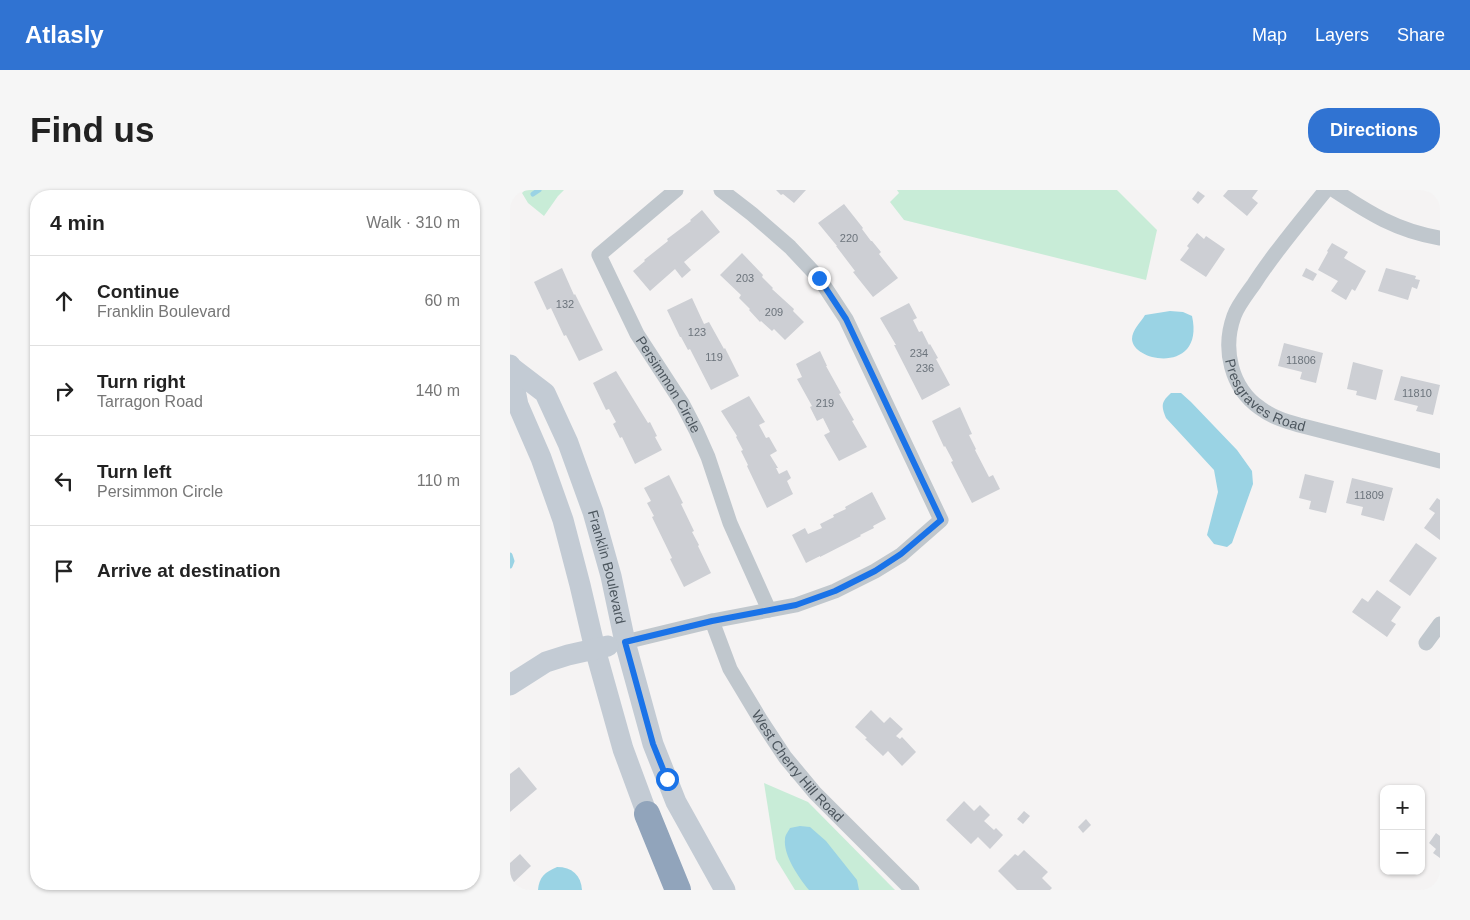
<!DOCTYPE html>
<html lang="en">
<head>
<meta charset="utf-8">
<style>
  :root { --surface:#fff; --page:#f6f6f6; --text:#222; --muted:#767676; --line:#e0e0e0; --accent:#3073d2 }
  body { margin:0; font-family:Arial,sans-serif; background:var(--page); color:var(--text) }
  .controls { position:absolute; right:15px; bottom:15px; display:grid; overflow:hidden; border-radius:10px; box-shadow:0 1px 4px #0004 }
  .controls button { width:45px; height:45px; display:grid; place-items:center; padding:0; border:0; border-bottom:1px solid var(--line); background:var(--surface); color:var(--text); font:25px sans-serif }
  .stop { position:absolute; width:15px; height:15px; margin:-11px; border:4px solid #1a73e8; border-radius:50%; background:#fff }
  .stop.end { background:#1a73e8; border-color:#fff; box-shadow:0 1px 5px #0008 }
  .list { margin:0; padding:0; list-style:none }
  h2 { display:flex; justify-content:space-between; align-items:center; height:65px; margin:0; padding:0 20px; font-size:21px }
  h2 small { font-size:16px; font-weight:400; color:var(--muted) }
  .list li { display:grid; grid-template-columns:32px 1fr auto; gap:15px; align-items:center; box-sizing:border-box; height:90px; padding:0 20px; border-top:1px solid var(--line) }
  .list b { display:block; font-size:19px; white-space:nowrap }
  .list p { margin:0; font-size:16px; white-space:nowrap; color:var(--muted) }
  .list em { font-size:16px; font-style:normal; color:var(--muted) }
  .icon { flex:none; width:28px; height:28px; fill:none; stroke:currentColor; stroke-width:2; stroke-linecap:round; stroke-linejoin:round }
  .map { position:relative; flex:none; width:930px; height:700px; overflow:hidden; border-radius:20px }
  header { display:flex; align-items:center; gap:30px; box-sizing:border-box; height:70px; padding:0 25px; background:var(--accent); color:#fff }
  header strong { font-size:24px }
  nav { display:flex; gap:28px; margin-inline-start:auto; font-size:18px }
  .intro { display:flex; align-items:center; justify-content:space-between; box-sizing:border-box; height:120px; padding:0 30px }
  h1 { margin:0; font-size:35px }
  .button { padding:12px 22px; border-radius:20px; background:var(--accent); color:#fff; font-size:18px; font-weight:700 }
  main { display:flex; gap:30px; padding:0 30px }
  aside { flex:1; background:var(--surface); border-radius:20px; box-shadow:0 1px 4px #0004 }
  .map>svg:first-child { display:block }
  .green { fill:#c8ecd7 }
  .water { fill:#9ad3e4 }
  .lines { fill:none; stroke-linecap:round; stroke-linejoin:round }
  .stream { stroke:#9ad3e4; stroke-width:5 }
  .building { fill:#cdcfd4 }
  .street { stroke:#c0c7cd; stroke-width:15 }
  .secondary { stroke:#c3cbd4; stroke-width:21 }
  .highway { stroke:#91a4bb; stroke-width:26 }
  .route { stroke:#1a73e8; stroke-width:6 }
  .labels { text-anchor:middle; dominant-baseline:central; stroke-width:4; stroke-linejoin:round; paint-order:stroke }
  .number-label { font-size:11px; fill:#6c747c }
  .street-label { font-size:14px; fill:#4c565e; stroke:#fff }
</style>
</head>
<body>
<header>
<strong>Atlasly</strong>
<nav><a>Map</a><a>Layers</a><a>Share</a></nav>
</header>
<div class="intro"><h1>Find us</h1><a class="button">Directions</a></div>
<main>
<aside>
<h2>4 min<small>Walk · 310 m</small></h2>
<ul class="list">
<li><svg class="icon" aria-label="ahead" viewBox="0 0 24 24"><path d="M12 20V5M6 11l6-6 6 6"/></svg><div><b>Continue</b><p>Franklin Boulevard</p></div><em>60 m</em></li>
<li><svg class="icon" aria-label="right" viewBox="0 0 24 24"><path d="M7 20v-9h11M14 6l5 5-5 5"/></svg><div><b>Turn right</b><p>Tarragon Road</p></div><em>140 m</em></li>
<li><svg class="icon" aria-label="left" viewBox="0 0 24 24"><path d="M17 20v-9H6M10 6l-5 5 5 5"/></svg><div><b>Turn left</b><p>Persimmon Circle</p></div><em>110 m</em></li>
<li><svg class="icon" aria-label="arrive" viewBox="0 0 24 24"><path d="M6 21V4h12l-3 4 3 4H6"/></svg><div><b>Arrive at destination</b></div></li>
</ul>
</aside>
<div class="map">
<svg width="930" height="700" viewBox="0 0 930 700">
  <rect width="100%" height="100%" fill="#f5f3f3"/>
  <g class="green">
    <polygon points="15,0 54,0 48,6 34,26 18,13 12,3"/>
    <polygon points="387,0 607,0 647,40 636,90 394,30 380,12 389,3"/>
    <polygon points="254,593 298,612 385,700 285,700 266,669"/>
  </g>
  <g class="water">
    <path d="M660,121L673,122L682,126C695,184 623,173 622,149C622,140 631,132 635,125Z"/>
    <path d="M661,203H671L681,212L727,260L742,281L743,294L722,353L717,357L704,354L697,345L708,302L704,280L656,228C651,216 651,212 661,203Z"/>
    <path d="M290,636L300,637L316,651L347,690L349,700H299C289,688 273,665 275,649C275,645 278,642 280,638Z"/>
    <path d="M47,677C62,677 71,685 72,700H28C29,687 35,682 47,677Z"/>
  </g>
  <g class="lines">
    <g class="stream">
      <polyline points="23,4 29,0"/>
      <polyline points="0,365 2,371 0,376"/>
    </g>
  </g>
  <g class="building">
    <polygon points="266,0 296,0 284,13 273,4 271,5"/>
    <polygon points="718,0 748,0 742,8 748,13 737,26 713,6"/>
    <polygon points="688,1 695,6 688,14 682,9"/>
    <polygon points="334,14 353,38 352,39 361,51 362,51 371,62 369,64 388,88 363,107 343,82 345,81 326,56 327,56 308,33"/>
    <polygon points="192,20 210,42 174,72 181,80 172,88 165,79 140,101 123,81 135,71 134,70 158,51 157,49 181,31 180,30"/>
    <polygon points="687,43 694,49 696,46 715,59 696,87 670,70 679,58 677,56"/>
    <polygon points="822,53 838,62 834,68 856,81 845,101 842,99 836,110 821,101 828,91 808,80 818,62 817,61"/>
    <polygon points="232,63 253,85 252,87 263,98 262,99 284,119 283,121 294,132 275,150 264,139 262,141 251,131 250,132 239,120 240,119 229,108 231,105 210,85"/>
    <polygon points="52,78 64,105 65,104 93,160 69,171 56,145 54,146 41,118 37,120 24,92"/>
    <polygon points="796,78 807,84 803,91 792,86"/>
    <polygon points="876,78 906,86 905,89 910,90 907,99 902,97 898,110 868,101"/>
    <polygon points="182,108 194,134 199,132 214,159 215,158 229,186 201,200 180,159 178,160 171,147 170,147 157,120"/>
    <polygon points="399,113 407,128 403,130 409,142 412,141 419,155 420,154 428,168 426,169 440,195 412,210 384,155 386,155 370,128"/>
    <polygon points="774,153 813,163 806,193 790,189 792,182 768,176"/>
    <polygon points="310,161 317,176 316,176 331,203 329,204 344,230 342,231 357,257 329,271 314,245 320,242 313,228 307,231 300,217 302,216 287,189 292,187 286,174"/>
    <polygon points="843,172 873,180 866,210 846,205 847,201 837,199"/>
    <polygon points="106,181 138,233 140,232 147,246 145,247 152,260 125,274 112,247 110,248 103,234 106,232 99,219 96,220 83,193"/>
    <polygon points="891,186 930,195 923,225 906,221 908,216 884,210"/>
    <polygon points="239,206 255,232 249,235 256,248 259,247 267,261 260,265 268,278 266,278 269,284 277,280 281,288 277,291 283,304 257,318 237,276 238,275 231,261 233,260 226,247 227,246 211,221"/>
    <polygon points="450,217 462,244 459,245 466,259 465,260 479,287 483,285 490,299 462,313 441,272 443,271 435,256 434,257 422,231"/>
    <polygon points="795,284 824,291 816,323 799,319 801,311 789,308"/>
    <polygon points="159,285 173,313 171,314 184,341 182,342 189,355 188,356 201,383 174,397 160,369 162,368 142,327 144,326 137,313 141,311 134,298"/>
    <polygon points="842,288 883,298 874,331 851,325 853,317 836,313"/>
    <polygon points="362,302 376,329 363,336 364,338 350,345 351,346 310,367 310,366 296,373 282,345 295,338 298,344 312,338 310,334 324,327 323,325 336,319 335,317"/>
    <polygon points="927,308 930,310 930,350 914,338 925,323 919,319"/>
    <polygon points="906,353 927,368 900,406 879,391"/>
    <polygon points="867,400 891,417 881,431 886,434 877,447 842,422 852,408 858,412"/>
    <polygon points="361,520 374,533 380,527 393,539 386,546 390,549 392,547 406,562 392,576 378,561 373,566 355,549 357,548 345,537"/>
    <polygon points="9,577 27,599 0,622 0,584"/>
    <polygon points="454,611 464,621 470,615 480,625 474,631 484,640 486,638 493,645 480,659 468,647 461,654 436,630"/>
    <polygon points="514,621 520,626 513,634 507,629"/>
    <polygon points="576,629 581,635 573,643 568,637"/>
    <polygon points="926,643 930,646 930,668 923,663 926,659 919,653"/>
    <polygon points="514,660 538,682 532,688 542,698 540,700 507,700 488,681 505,664 508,666"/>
    <polygon points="10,664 21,676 2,694 0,691 0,673"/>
  </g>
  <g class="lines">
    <g class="street">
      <path id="s1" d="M166,0L89,65L127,144L172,213L186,240L198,267L220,333L259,420"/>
      <path id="s2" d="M816,0C791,31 765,61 744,94C737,104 728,115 724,126C712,159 721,198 750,218C762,227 775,231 789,235L930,271"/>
      <path d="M824,0C859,23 887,41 930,48"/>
      <path id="s3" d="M202,431L220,479L250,529L275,567L305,603L402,700"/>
      <polyline points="115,452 202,431 286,415 325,401 365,381 391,365 431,330 336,129 309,88 280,57 242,24 211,0"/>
      <polyline points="916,453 930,434"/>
    </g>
    <g class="secondary">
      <polyline points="0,175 8,215 31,268 53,330 70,395 85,459 113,559 137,624 145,638"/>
      <path id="s4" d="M1,177L35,203L58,253L83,322L101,386L115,452L143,554L166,612L215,700"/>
      <polyline points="0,495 36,472 58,465 98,456"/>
    </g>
    <polyline class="highway" points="137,624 168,700"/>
  </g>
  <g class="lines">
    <polyline class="route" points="157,589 143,554 115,452 202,431 286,415 325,401 365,381 391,364 431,330 336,129 309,88"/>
  </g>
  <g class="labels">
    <g class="number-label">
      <text x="339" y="48">220</text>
      <text x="235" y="88">203</text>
      <text x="55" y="114">132</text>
      <text x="264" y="122">209</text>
      <text x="187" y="142">123</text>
      <text x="409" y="163">234</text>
      <text x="204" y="167">119</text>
      <text x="791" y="170">11806</text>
      <text x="415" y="178">236</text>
      <text x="907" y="203">11810</text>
      <text x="315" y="213">219</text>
      <text x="859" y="305">11809</text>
    </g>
    <g class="street-label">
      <text stroke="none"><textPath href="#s1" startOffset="248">Persimmon Circle</textPath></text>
      <text stroke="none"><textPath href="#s2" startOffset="254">Presgraves Road</textPath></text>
      <text stroke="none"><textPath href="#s4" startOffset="228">Franklin Boulevard</textPath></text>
      <text stroke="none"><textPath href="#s3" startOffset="170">West Cherry Hill Road</textPath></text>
    </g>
  </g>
</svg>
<div class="controls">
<button>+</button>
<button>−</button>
</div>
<div class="stop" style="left:157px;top:589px"></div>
<div class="stop end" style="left:309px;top:88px"></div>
</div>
</main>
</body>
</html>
